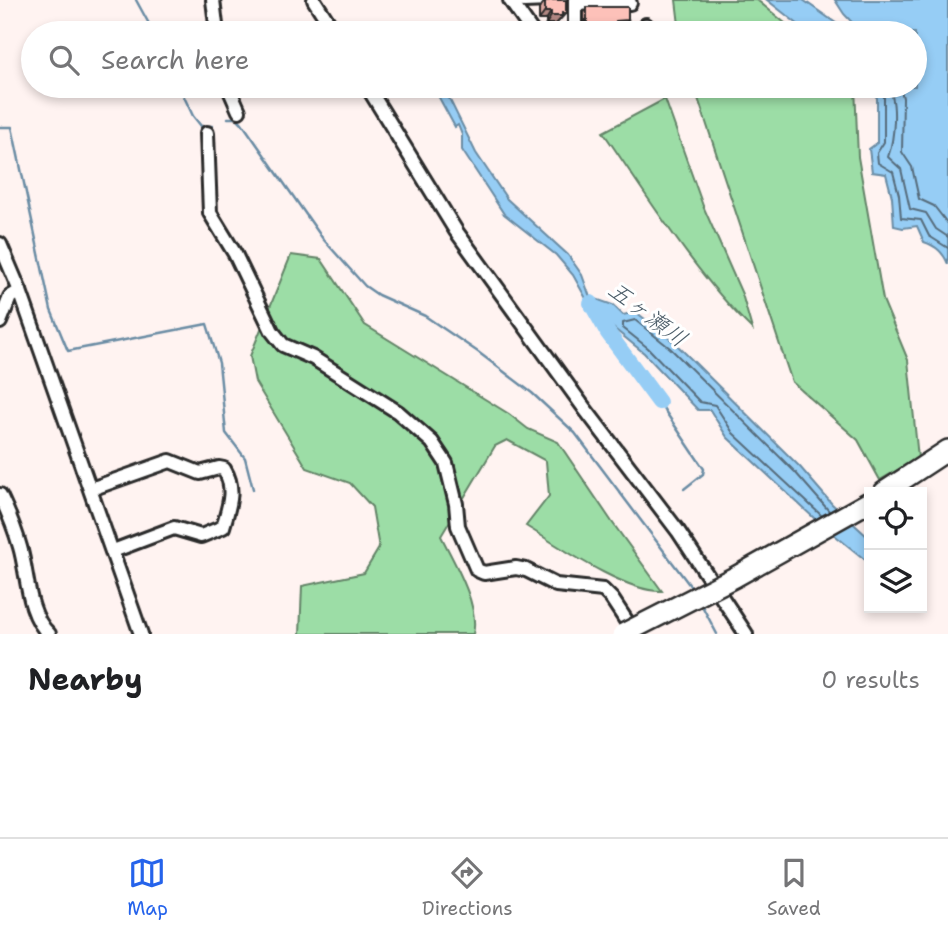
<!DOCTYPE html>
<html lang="en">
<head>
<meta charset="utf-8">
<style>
  :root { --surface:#fff; --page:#f6f6f6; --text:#202124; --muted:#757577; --line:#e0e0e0; --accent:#2563eb }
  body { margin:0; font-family:"Shantell Sans","Klee One",sans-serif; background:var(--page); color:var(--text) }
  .controls { position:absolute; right:21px; bottom:21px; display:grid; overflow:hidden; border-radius:0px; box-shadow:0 4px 10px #0003 }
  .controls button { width:63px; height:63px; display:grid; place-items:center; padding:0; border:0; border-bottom:2px solid var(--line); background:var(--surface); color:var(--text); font:35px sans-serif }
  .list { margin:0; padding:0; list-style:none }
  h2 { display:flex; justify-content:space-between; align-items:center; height:91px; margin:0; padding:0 28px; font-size:30px }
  h2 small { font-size:23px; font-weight:400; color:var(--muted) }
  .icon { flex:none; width:38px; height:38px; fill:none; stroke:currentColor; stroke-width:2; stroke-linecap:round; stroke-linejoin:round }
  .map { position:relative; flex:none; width:948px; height:634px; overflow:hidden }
  .search { position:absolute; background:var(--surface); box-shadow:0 4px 10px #0003; left:21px; right:21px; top:21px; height:77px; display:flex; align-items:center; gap:18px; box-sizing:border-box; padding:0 24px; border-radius:38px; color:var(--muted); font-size:26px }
  .sheet { height:203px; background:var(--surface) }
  nav { display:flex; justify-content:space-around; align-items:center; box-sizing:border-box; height:98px; border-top:2px solid var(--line); background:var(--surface); font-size:19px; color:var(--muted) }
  nav a { display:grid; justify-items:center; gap:4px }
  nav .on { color:var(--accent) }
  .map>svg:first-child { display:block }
  .green { fill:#9cdda6; stroke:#648468; stroke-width:2 }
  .water { fill:#96cdf5; stroke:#6b8ca4; stroke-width:2 }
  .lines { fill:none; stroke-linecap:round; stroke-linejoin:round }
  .shore { stroke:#566c7c; stroke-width:2 }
  .stream { stroke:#6b8ca4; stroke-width:2.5 }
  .river { stroke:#96cdf5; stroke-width:16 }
  .minor-casing { stroke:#2b2b2b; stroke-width:18 }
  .highway-casing { stroke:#2b2b2b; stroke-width:24 }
  .minor { stroke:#fff; stroke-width:12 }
  .highway { stroke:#fff; stroke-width:19 }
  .highway-bridge-casing { stroke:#2b2b2b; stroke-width:24; stroke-linecap:butt }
  .highway-bridge { stroke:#fff; stroke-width:19 }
  .wall { fill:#daa69f; stroke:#2b2b2b; stroke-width:2 }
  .shaded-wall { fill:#b18782; stroke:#2b2b2b; stroke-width:2 }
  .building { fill:#fdc1b9; stroke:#2b2b2b; stroke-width:2 }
  .labels { text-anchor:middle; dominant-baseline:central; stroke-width:6; stroke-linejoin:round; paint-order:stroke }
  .water-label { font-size:23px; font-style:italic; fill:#4b5c68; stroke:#fff }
</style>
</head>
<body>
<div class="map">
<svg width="948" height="634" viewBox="0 0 948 634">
  <rect width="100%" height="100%" fill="#fff3f1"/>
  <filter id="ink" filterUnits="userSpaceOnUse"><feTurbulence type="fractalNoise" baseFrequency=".0143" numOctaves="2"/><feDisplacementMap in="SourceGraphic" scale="14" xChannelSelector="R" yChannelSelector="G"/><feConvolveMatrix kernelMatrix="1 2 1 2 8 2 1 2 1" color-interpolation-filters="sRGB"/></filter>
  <g filter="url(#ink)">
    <g class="green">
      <polygon points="676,0 757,0 797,33 680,33"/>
      <polygon points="694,86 855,86 858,157 883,300 908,360 918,458 880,480 858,440 792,382"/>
      <path d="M665,99L703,206L742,294L752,329C696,275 647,196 603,132Z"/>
      <path d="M291,255L321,259L365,325L509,414L528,429L558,442L612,522L662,591C626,593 557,545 526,526L549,496L546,461L507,440L495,446L441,536C454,562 480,605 473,634H300L302,586L364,573L379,548L372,507L350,483L307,468L255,382L250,356Z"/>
    </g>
    <g class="water">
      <polygon points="767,0 803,0 850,33 809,33"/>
      <path d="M835,0H948V264C943,252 936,246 924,242L917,226L903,228L894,226L892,197L886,174L872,172L869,149L877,143V98L869,86H915V33H862L844,14Z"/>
      <polygon points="436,86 443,86 476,153 507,199 568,255 582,275 590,297 613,305 623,315 636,312 674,342 800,467 832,504 869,538 869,563 816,520 727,437 710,410 698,410 644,353 612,327 589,304 573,275 556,255 504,214 462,150 462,135 458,125 455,127 436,92"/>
    </g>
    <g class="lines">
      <g class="shore">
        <polyline points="877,86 884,97 884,142 877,153 878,163 893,172 899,195 901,218 921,220 929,236 948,248"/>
        <path d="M888,86C898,102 894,140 888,157L901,169L910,209L926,213L936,229L948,237"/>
        <polyline points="900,86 903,98 902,152 912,167 919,199 934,206 948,224"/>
        <polyline points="822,516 733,433 715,405 700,402 648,348 623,328 623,323 635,320 670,348 795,472 829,511"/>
      </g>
      <g class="stream">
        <polyline points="136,0 154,33"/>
        <polyline points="179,86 193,116 201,126 212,126"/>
        <polyline points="228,118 237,118 242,123 323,239 365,286 378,295 425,316 478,352 532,393 575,433 694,591"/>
        <polyline points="0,127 12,127 51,310 68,351 207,324 219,363 226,433 245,458 253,489"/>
        <polyline points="659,402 704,469 703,474 684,489"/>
        <polyline points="700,602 717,634"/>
      </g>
      <polyline class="river" points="591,303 608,333 659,402"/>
      <defs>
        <g id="minor">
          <polyline points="213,0 217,33"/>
          <polyline points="314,0 335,33"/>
          <polyline points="510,0 533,33"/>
          <polyline points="524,1 549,0"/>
          <polyline points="575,4 630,3"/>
          <polyline points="575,33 575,0"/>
          <polyline points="644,33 646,25"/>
          <polyline points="228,86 239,111"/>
          <polyline points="367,86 456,231 585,409 678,531 746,634"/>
          <polyline points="207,133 210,213 235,254 272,331 283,345 313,358 398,412 432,442 446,463 456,504 458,526 477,570 484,573 516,568 526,570 556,585 603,590 612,599 635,634"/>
          <polyline points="0,244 20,291 141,634"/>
          <polyline points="0,322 10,297 20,291"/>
          <path d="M91,489L170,461L200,473L219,468L224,469C236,489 229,506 223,527L201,536L174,528L113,551"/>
          <path d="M0,495C8,512 15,529 20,547C28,574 27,614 49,634"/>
        </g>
        <polyline id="highway" points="884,492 948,450"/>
      </defs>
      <use href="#minor" class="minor-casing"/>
      <use href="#highway" class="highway-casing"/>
      <use href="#minor" class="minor"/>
      <use href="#highway" class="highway"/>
      <defs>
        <polyline id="highway-bridge" points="623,634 735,577 869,502"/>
      </defs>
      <use href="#highway-bridge" class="highway-bridge-casing"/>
      <use href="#highway-bridge" class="highway-bridge"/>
    </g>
    <g class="wall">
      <polygon points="545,1 566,13 556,24 546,24 546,20 539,20 539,9"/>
      <polygon points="587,7 625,25 616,26 584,33 584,13"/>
    </g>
    <g class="shaded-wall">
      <polygon points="545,12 551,12 546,20 539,20"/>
      <polygon points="562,13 566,13 556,24 546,24 551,16"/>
      <polygon points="628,20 625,25 612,26 616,21"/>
    </g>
    <g class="building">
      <polygon points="551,0 566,0 566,13 562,13 562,16 551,16 551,12 545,12 545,1"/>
      <polygon points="587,7 628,7 628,20 616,21 615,33 584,33 587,28"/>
    </g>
  </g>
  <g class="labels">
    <g class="water-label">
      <text transform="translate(648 314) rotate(37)">五ヶ瀬川</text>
    </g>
  </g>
</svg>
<div class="controls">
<button><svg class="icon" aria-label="locate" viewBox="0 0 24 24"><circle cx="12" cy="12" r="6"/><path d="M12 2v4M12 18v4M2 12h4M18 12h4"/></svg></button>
<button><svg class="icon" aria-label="layers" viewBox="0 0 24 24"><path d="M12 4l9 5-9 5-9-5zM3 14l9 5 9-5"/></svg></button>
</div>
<div class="search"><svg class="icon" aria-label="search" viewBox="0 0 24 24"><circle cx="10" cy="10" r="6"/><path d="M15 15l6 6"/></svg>Search here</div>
</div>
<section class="sheet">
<h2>Nearby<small>0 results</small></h2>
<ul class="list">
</ul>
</section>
<nav>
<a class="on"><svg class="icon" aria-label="map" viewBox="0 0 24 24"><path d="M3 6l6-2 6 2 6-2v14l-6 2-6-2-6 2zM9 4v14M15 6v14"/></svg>Map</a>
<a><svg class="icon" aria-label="directions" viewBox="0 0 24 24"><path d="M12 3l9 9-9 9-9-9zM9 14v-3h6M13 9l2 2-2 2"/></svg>Directions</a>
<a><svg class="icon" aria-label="saved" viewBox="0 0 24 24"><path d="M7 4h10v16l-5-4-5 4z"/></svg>Saved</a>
</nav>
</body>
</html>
